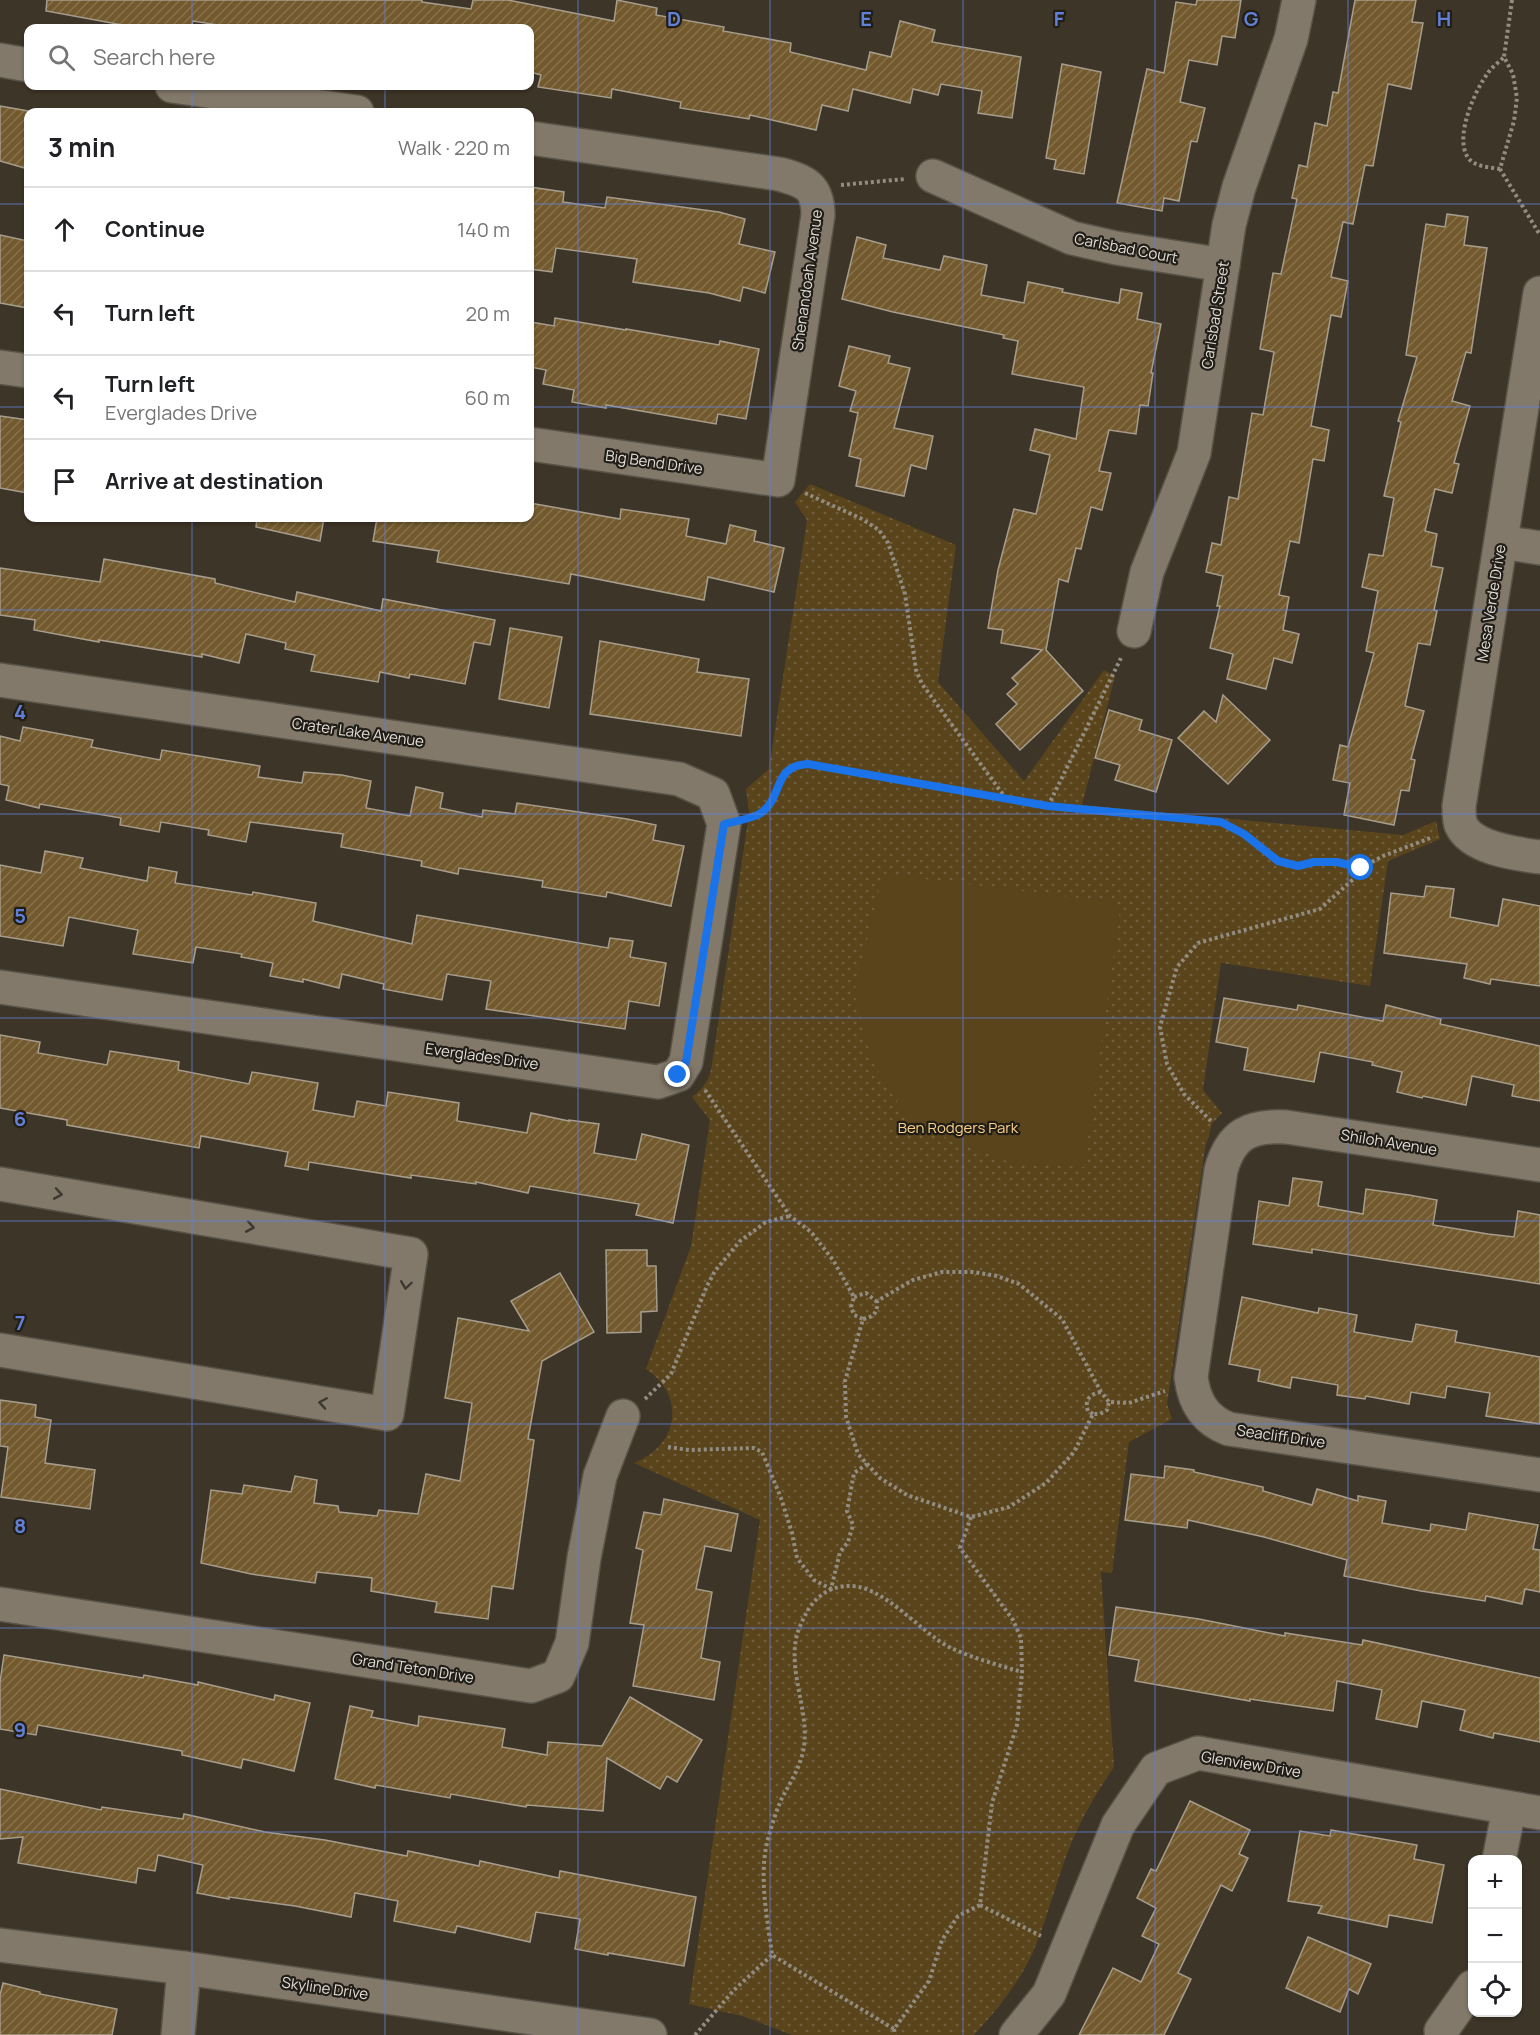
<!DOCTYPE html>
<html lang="en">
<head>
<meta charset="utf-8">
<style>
  :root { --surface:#fff; --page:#f2f2f2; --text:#202124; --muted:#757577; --line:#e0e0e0 }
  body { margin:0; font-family:Manrope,sans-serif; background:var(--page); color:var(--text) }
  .controls { position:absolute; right:18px; bottom:18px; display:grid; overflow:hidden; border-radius:12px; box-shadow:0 2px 4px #0004 }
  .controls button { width:54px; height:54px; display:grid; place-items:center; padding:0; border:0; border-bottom:2px solid var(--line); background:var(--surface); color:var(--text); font:30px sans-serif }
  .stop { position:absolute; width:18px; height:18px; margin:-14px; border:4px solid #1a73e8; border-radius:50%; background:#fff }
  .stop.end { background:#1a73e8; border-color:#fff; box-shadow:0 2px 6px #0008 }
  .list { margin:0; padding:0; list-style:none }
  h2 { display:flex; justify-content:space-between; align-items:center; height:78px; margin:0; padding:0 24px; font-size:26px }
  h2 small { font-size:20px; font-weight:400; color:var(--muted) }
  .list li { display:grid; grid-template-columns:39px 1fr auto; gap:18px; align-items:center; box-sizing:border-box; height:84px; padding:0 24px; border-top:2px solid var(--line) }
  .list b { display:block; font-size:22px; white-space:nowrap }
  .list p { margin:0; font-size:20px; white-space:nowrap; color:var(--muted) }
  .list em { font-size:20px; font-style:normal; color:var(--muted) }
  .icon { flex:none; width:33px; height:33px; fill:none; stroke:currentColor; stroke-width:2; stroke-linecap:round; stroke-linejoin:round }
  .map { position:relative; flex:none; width:1540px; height:2035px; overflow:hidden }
  .search { position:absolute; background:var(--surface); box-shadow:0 2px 4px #0004; left:24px; top:24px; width:510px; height:66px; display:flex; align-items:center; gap:15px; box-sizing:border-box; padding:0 21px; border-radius:12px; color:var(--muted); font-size:22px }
  .panel { position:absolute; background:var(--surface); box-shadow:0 2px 4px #0004; left:24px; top:108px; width:510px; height:414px; border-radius:12px }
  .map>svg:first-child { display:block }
  .grass { fill:url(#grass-dots) }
  .pitch { fill:#59441c }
  .building { fill:url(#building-hatch); stroke:#a79d8d; stroke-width:1.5 }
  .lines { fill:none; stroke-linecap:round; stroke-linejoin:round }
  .minor-casing { stroke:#595247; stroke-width:36 }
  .path { stroke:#938c81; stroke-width:4; stroke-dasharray:3 3; stroke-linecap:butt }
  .minor { stroke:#82796a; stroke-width:33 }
  .oneway { stroke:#3e3930 }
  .route { stroke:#1a73e8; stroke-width:8 }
  .grid { fill:none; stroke:#6280d7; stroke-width:1.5; stroke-opacity:0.55 }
  .labels { text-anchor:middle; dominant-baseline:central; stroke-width:4.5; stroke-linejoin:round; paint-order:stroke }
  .street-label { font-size:15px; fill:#e1dcd4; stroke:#211d17 }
  .park-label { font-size:15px; fill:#f8d08a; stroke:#211d17 }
  .grid-label { font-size:20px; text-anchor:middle; font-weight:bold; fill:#6280d7; stroke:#211d17; stroke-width:4.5; stroke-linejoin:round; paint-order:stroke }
</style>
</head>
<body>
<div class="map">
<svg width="1540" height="2035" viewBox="0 0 1540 2035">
  <defs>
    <pattern id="grass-dots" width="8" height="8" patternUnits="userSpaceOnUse" patternTransform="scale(1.5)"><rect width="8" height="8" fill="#59441c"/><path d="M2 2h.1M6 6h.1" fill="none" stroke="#715e3c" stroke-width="1.8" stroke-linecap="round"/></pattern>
    <pattern id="building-hatch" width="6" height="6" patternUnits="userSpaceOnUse" patternTransform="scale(1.5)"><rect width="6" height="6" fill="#735a2e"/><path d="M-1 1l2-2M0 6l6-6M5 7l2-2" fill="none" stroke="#87714b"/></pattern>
  </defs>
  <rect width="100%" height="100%" fill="#3d3527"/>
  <path class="grass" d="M810,484L956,545L938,682L1024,781L1104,670L1115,676L1082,805L1403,835L1436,821L1440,839L1388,861L1370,986L1221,963L1203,1090L1222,1113L1212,1124L1205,1149L1167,1404L1172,1419L1129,1442L1112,1573L1101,1572L1114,1767C1093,1797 1075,1830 1063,1865C1053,1894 1045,1924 1033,1952C1019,1983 997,2010 974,2035H792L742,2016L689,2004L760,1520L634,1463C678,1446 687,1396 646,1369L691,1246L710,1120L692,1097C704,1088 710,1079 712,1064L749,813L746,789L769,769L807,520L795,502Z"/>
  <polygon class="pitch" points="883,874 1111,902 1120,910 1084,1167 1012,1163 911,1124 873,1062 854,993"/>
  <g class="building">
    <polygon points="47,0 422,0 422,2 471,9 473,0 508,0 614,21 617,0 657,8 656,15 724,27 723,31 791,43 790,52 866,70 870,52 891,57 900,21 935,30 932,42 1021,57 1012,118 978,113 982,91 941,84 938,95 913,89 910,103 853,89 848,111 822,105 816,130 750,115 749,119 680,108 681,102 612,89 611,98 538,87 541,75 530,72 530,28 237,28 193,21 191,28 139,28 46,11"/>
    <polygon points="1197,0 1241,0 1235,38 1222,36 1217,65 1189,60 1180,102 1205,108 1197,142 1191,141 1179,201 1164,198 1162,211 1117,203 1147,69 1164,73 1176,2 1196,5"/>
    <polygon points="1355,0 1416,0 1412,22 1423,23 1411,89 1388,84 1373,166 1365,165 1353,224 1343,222 1331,277 1348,281 1341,317 1331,315 1311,426 1329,430 1324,461 1313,459 1299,543 1290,541 1279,595 1289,597 1283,630 1299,634 1292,663 1274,658 1266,689 1227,679 1233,654 1210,648 1220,606 1217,606 1223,576 1206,572 1212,543 1221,545 1229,497 1238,499 1252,413 1263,415 1274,352 1260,349 1273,273 1281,274 1297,199 1292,198 1299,165 1307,167 1315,123 1327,126 1333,92 1338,93"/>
    <polygon points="1062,64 1101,72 1084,174 1054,169 1056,160 1046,158"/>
    <polygon points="0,106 28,111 28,169 0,161"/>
    <polygon points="530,187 564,192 563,202 605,208 607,197 719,212 745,219 739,244 775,252 765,293 743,287 740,301 709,293 633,282 637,259 556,248 552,272 530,269"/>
    <polygon points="1447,214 1468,217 1464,245 1487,248 1471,353 1466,352 1452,401 1470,406 1454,463 1459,464 1452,493 1435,489 1425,531 1437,534 1431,566 1443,568 1434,610 1437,611 1430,645 1418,643 1405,706 1424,711 1411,759 1415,760 1409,791 1401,790 1394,825 1344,815 1350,783 1333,780 1340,745 1348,747 1374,653 1366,651 1378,591 1362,587 1369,554 1383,556 1394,498 1384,496 1401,422 1398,421 1417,357 1406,355 1426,224 1445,227"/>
    <polygon points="0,235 28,241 28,308 0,303"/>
    <polygon points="857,237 886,245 883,258 940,270 944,256 987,265 981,295 1024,303 1028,282 1063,289 1062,292 1119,303 1121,289 1142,293 1137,319 1161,324 1151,373 1153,373 1148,406 1140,405 1136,434 1109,430 1099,471 1111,473 1102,510 1091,507 1081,549 1076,548 1068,582 1059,579 1046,650 1083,691 1020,750 996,724 1017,704 1007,694 1018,684 1012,678 1042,650 1001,643 1003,630 988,628 998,570 1014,509 1036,514 1050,455 1030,450 1035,429 1076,439 1084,387 1012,374 1018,341 1003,338 1004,335 893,312 842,299"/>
    <polygon points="555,318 626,330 626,329 719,345 720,341 759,349 746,419 718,414 716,424 606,405 606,408 572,402 574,390 543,384 546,370 530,367 530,322 554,326"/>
    <polygon points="849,346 890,356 888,363 910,368 894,428 933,436 926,469 911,465 904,496 856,486 861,459 849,456 858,413 850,411 856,391 839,386"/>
    <polygon points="0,416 28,420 28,493 0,488"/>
    <polygon points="530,503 620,519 621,509 689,519 686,536 726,544 730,525 756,531 754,541 784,548 774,592 708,577 704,600 571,574 569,584 437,562 439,551 373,541 377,518 530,518"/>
    <polygon points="257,518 324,518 320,541 256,527"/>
    <polygon points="104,559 215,579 215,583 295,602 297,592 381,611 383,599 495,620 490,645 474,642 465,684 410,674 409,678 380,672 378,682 311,671 315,655 285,649 286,643 246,634 239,663 202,654 202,657 99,640 99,642 34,630 35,620 0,615 0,568 100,582"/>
    <polygon points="510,628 562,637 549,708 499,699"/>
    <polygon points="600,641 699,659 697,672 749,679 741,736 590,714"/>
    <polygon points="1223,695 1270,740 1228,784 1178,738 1204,711 1216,722"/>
    <polygon points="1109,710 1142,720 1139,730 1172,740 1156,792 1115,780 1120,765 1095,758"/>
    <polygon points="23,727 93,740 91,747 160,760 162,750 260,766 258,777 302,783 304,772 342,775 371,781 366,808 410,816 416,787 443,793 440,808 482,817 483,810 515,814 517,803 627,819 656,825 653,840 684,846 671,906 607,892 606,897 542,887 543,881 459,868 458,874 421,866 422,861 341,847 343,834 250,822 246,842 208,835 209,830 161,822 159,832 120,825 121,818 40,804 39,808 6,800 9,786 0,784 0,736 20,741"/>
    <polygon points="45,851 83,858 80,868 147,881 149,867 177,872 175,883 252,895 253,892 316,903 313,921 412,944 417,915 608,948 610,938 633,941 630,957 666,963 659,1006 629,1001 625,1029 486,1009 491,981 447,974 442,1000 383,989 384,984 342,974 339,988 303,979 303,982 270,976 273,963 241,957 242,954 196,947 193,963 133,954 138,930 69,917 63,946 0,936 0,865 41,873"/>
    <polygon points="1426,886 1454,889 1450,917 1498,926 1503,899 1540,906 1540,986 1491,979 1490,984 1464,978 1467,964 1384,953 1391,893 1424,897"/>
    <polygon points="1224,998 1297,1010 1298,1005 1383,1021 1386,1005 1441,1019 1440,1024 1540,1046 1540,1101 1512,1096 1514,1085 1472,1076 1466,1105 1423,1096 1422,1098 1397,1092 1402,1072 1372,1065 1373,1062 1320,1052 1314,1082 1244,1070 1248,1048 1216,1042"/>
    <polygon points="0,1035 40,1042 38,1053 107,1065 110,1051 179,1062 178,1070 249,1084 252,1072 318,1083 313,1110 354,1117 357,1101 386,1106 388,1092 459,1103 457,1121 527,1133 531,1113 569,1121 569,1120 599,1124 594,1153 636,1160 642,1134 689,1145 673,1223 636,1215 639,1204 530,1186 528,1193 476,1182 476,1184 411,1175 411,1178 309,1162 308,1170 285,1166 288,1152 201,1136 199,1148 67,1125 67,1120 0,1108"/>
    <polygon points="1293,1178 1322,1182 1318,1206 1363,1214 1366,1189 1409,1195 1437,1200 1433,1225 1488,1234 1514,1237 1518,1211 1540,1215 1540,1284 1312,1249 1312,1253 1253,1244 1259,1201 1289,1206"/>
    <polygon points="606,1250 647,1250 647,1266 656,1266 657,1311 641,1312 641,1332 607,1333"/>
    <polygon points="560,1273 594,1332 542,1361 528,1439 534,1440 513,1589 492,1586 488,1619 435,1612 437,1602 371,1591 372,1578 317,1572 315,1583 251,1574 201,1563 211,1490 242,1494 244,1485 291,1492 295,1476 317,1480 314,1503 338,1506 339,1512 377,1516 379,1510 418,1514 426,1474 460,1481 472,1403 445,1398 458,1318 529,1331 511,1301"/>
    <polygon points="1242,1297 1318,1313 1319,1308 1357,1315 1354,1332 1412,1342 1416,1324 1457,1331 1455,1342 1540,1357 1540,1424 1486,1416 1490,1393 1447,1386 1445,1398 1411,1392 1409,1404 1366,1396 1365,1399 1337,1395 1338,1385 1292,1377 1290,1388 1258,1381 1260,1370 1229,1364"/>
    <polygon points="0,1400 36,1405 35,1417 51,1420 45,1463 95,1470 90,1509 1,1497 8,1447 0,1446"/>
    <polygon points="1165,1466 1194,1470 1194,1472 1263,1487 1263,1491 1312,1505 1317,1489 1358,1501 1358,1496 1386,1501 1382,1523 1430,1531 1431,1524 1466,1530 1469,1513 1538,1525 1533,1549 1540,1550 1540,1592 1525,1589 1522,1604 1486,1596 1485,1601 1421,1591 1344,1576 1347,1560 1264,1537 1188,1520 1187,1528 1125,1520 1131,1474 1164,1478"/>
    <polygon points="664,1499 738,1514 731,1551 705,1546 696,1589 712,1592 701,1658 720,1662 714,1700 633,1686 644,1625 630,1623 643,1550 636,1548 644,1512 661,1515"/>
    <polygon points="1116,1607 1199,1619 1285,1636 1285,1633 1362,1645 1363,1640 1540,1678 1540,1742 1494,1733 1493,1738 1460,1730 1465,1710 1422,1701 1417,1727 1376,1719 1382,1690 1337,1681 1333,1711 1250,1699 1250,1701 1135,1681 1139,1660 1109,1655"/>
    <polygon points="4,1655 143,1678 144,1675 198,1685 198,1682 274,1700 275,1695 310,1703 294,1771 243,1759 241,1768 182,1755 182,1751 38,1725 36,1735 0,1729 0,1682"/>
    <polygon points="630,1697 702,1740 677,1782 667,1776 660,1789 607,1758 603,1811 527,1805 526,1807 451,1794 450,1798 376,1785 375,1788 335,1779 350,1706 373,1711 371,1717 418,1726 419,1716 505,1729 502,1747 547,1755 548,1742 602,1746"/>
    <polygon points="0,1789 101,1810 102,1807 183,1819 184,1814 265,1832 325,1840 407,1856 408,1851 479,1866 480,1861 559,1878 560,1871 696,1897 684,1966 608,1953 608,1955 575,1949 580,1919 536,1912 530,1942 457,1926 455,1933 394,1921 398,1901 355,1893 351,1917 295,1906 229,1897 229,1899 197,1893 203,1865 158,1855 155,1871 138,1868 136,1883 18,1863 23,1837 0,1839"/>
    <polygon points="1190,1801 1250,1830 1239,1854 1248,1858 1232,1891 1221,1885 1178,1973 1191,1979 1164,2035 1079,2035 1113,1968 1141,1982 1159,1944 1142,1936 1156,1908 1137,1898 1151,1869 1156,1871"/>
    <polygon points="1331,1830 1417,1845 1414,1859 1444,1865 1432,1923 1389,1915 1387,1927 1318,1913 1322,1906 1288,1901 1300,1831 1330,1836"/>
    <polygon points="1308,1937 1371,1964 1358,1994 1349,1989 1340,2012 1286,1988"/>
    <polygon points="3,1983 40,1992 40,1994 117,2009 112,2035 0,2035 0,1995"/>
  </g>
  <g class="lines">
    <defs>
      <g id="minor">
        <polyline points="0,60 28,65"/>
        <polyline points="172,86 357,112"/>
        <path d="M530,138L779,174C805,181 818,186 818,215L778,480L530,444"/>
        <polyline points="933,176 1072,238 1116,248 1223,265"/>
        <path d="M1540,293L1459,806C1459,811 1459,820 1461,825C1472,849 1518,854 1540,857"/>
        <polyline points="0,367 28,371"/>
        <polyline points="1501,542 1540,548"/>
        <polyline points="1134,631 1147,572 1194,453 1229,225 1239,187 1291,39 1299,0"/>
        <polyline points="0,680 679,779 713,794 724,824 686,1062 678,1075 658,1082 0,987"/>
        <path d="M1540,1165L1286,1127C1250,1125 1231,1134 1221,1170L1191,1377C1194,1402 1205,1420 1229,1429L1540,1475"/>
        <polyline points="0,1184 411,1254 387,1414 0,1350"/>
        <polyline points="0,1604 531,1686 558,1676 572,1643 584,1558 600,1476 623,1416"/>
        <polyline points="1499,1860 1509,1809"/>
        <polyline points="0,1945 184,1968 650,2035"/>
        <polyline points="1441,2031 1472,1987"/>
        <polyline points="178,2035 184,1968"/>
        <polyline points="1016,2035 1049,1994 1118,1825 1156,1769 1198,1753 1540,1813"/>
      </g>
    </defs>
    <use href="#minor" class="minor-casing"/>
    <g class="path">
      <polyline points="1512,0 1504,57 1513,74 1517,98 1514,121 1500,169 1540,235"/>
      <path d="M1500,169C1489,167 1473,167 1467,156C1455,135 1475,90 1488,73C1492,67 1499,62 1504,57"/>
      <polyline points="841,185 905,179"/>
      <polyline points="805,493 862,519 879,530 888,543 905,594 916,670 922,684 1007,800"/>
      <polyline points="1048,806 1122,656"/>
      <path d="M751,817C785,807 768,767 808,764L1048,806L1221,822L1244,834L1278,861L1298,865L1314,862H1337L1361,868L1383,856L1433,837"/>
      <polyline points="705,1090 790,1216 811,1232 833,1260 854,1297 851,1307 854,1315 863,1319 845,1381 846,1417 858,1454 880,1478 907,1495 971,1517 1009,1507 1046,1483 1074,1452 1093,1414 1100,1414 1107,1410 1109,1402 1129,1403 1165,1391"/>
      <polyline points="1211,1121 1184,1094 1167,1064 1160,1027 1177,967 1198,943 1320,909 1357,876 1361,868"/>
      <polyline points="854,1297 866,1293 876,1301"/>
      <path d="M863,1319C874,1317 878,1312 877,1301L913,1280L942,1272H973L997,1276L1019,1284L1062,1319L1101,1392L1109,1402"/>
      <polyline points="645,1399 671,1374 707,1286 715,1271 740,1241 766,1222 790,1216"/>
      <path d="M1093,1414L1088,1411C1084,1400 1090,1394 1101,1392"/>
      <polyline points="668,1447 689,1450 754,1448 762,1452 781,1498 792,1533 797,1558 814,1580 831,1589 840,1552 848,1542 853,1525 847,1511 854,1473 867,1464"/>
      <path d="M971,1517L960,1548L1013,1620L1021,1638L1022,1672L1017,1725L992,1803L980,1905L958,1916L942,1940L929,1981L894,2029L772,1955C767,1915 757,1871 770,1832C773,1821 777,1809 782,1798C790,1783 799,1769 803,1752C811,1715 789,1677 796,1639C798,1629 803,1619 808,1610C817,1595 832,1586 849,1586C883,1585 919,1631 949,1647C972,1658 998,1665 1022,1672"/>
      <polyline points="980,1905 1041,1936"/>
      <polyline points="894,2029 895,2035"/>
      <polyline points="695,2035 734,1990 772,1955"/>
    </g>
    <use href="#minor" class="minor"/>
  </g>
  <defs><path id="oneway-chevron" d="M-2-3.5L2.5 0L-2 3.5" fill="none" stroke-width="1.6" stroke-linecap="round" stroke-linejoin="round" transform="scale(1.5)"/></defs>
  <g class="oneway">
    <use href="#oneway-chevron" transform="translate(58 1194) rotate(10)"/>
    <use href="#oneway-chevron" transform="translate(250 1227) rotate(10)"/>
    <use href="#oneway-chevron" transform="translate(406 1285) rotate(98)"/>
    <use href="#oneway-chevron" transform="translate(323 1403) rotate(-171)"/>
  </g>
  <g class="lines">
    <path class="route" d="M678,1075L686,1062L724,824C735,821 752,819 761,813C784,796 772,766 808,764L1048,806L1221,822L1244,834L1278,861L1298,866L1314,862H1337L1361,868"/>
  </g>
  <path class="grid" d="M192,0V28M385,0V28M578,0V2035M770,0V2035M963,0V2035M1155,0V2035M1348,0V2035M192,86V112M385,86V112M0,204H28M530,204H1540M0,407H28M530,407H1540M192,518V2035M385,518V2035M0,610H1540M0,814H1540M0,1018H1540M0,1221H1540M0,1424H1540M0,1628H1540M0,1832H1540"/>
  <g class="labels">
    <g class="street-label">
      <text transform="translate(1126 248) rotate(11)">Carlsbad Court</text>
      <text transform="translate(807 280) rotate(-82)">Shenandoah Avenue</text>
      <text transform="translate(1215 315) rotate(-81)">Carlsbad Street</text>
      <text transform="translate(654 462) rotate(8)">Big Bend Drive</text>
      <text transform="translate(1491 603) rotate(-81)">Mesa Verde Drive</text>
      <text transform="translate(358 732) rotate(8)">Crater Lake Avenue</text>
      <text transform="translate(482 1056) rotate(8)">Everglades Drive</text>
      <text transform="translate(1389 1142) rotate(9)">Shiloh Avenue</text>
      <text transform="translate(1281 1436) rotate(8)">Seacliff Drive</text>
      <text transform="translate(413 1668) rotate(9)">Grand Teton Drive</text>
      <text transform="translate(1251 1764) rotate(9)">Glenview Drive</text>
      <text transform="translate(325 1988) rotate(8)">Skyline Drive</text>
    </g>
    <g class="park-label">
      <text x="958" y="1127">Ben Rodgers Park</text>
    </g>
  </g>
  <g class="grid-label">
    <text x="674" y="26">D</text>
    <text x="866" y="26">E</text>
    <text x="1059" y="26">F</text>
    <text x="1251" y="26">G</text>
    <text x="1444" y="26">H</text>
    <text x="20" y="719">4</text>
    <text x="20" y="923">5</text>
    <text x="20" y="1126">6</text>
    <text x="20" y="1330">7</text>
    <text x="20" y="1533">8</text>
    <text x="20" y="1737">9</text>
  </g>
</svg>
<div class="controls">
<button>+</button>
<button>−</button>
<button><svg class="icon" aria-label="locate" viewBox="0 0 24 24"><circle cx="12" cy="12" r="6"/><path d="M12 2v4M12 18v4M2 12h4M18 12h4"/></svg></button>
</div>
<div class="stop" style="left:1361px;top:868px"></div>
<div class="stop end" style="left:678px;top:1075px"></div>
<div class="search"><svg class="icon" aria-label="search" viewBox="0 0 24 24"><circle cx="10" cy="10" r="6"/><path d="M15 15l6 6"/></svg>Search here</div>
<section class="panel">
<h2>3 min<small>Walk · 220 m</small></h2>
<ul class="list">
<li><svg class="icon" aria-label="ahead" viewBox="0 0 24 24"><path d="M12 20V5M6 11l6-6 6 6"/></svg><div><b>Continue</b></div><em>140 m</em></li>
<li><svg class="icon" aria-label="left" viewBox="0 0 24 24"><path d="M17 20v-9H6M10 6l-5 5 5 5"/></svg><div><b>Turn left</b></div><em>20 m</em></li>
<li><svg class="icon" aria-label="left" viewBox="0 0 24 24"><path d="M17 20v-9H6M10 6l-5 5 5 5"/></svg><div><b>Turn left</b><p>Everglades Drive</p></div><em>60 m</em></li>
<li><svg class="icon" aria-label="arrive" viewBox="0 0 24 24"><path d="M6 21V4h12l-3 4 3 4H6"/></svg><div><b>Arrive at destination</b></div></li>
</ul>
</section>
</div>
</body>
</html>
